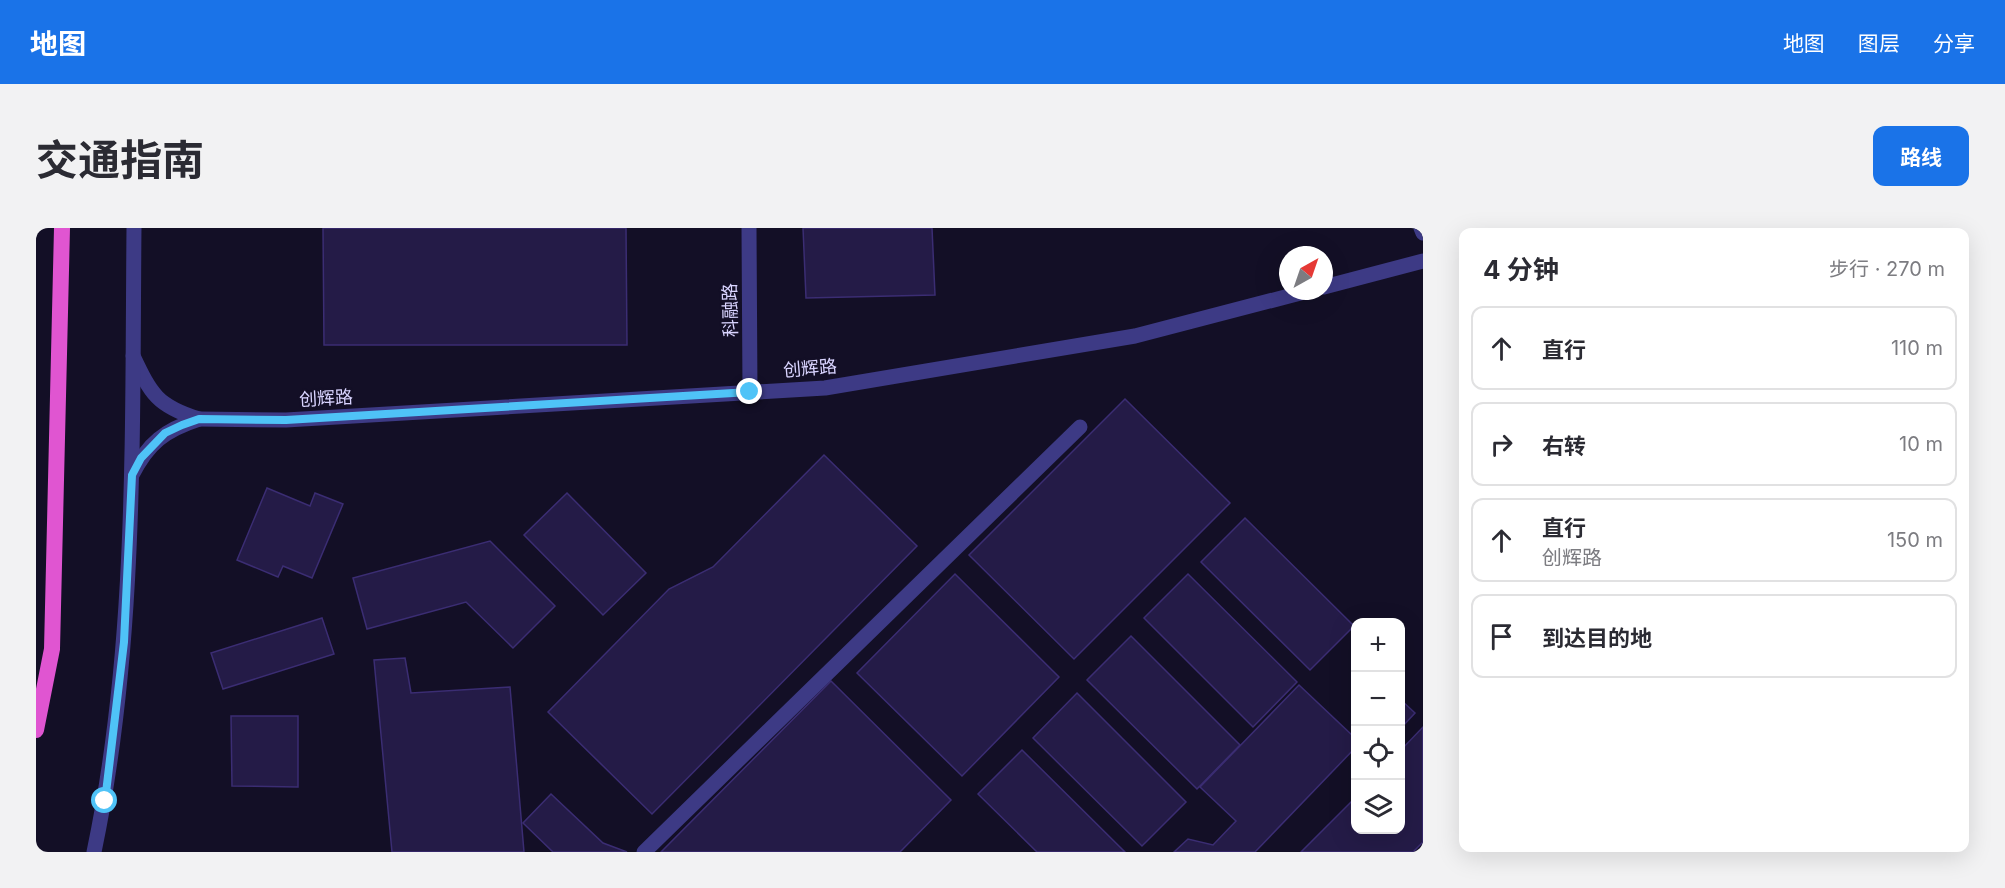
<!DOCTYPE html>
<html lang="zh">
<head>
<meta charset="utf-8">
<style>
  :root { --surface:#fff; --page:#f2f2f3; --text:#2b2b33; --muted:#7c7c81; --line:#e1e1e2; --accent:#1a73e8 }
  body { margin:0; font-family:Inter,"Noto Sans SC",sans-serif; background:var(--page); color:var(--text) }
  .controls { position:absolute; right:18px; bottom:18px; display:grid; overflow:hidden; border-radius:12px; box-shadow:0 6px 24px #0002 }
  .controls button { width:54px; height:54px; display:grid; place-items:center; padding:0; border:0; border-bottom:2px solid var(--line); background:var(--surface); color:var(--text); font:30px sans-serif }
  .compass { position:absolute; left:1243px; top:18px; width:54px; height:54px; border-radius:50%; background:var(--surface); box-shadow:0 6px 24px #0002; rotate:40deg }
  .stop { position:absolute; width:18px; height:18px; margin:-14px; border:4px solid #4fc3f7; border-radius:50%; background:#fff }
  .stop.end { background:#4fc3f7; border-color:#fff; box-shadow:0 2px 6px #0008 }
  .list { margin:0; padding:0; list-style:none }
  h2 { display:flex; justify-content:space-between; align-items:center; height:78px; margin:0; padding:0 24px; font-size:26px }
  h2 small { font-size:20px; font-weight:400; color:var(--muted) }
  .list li { display:grid; grid-template-columns:39px 1fr auto; gap:18px; align-items:center; box-sizing:border-box; height:84px; margin:0 12px 12px; padding:0 12px; border:2px solid var(--line); border-radius:12px }
  .list b { display:block; font-size:22px; white-space:nowrap }
  .list p { margin:0; font-size:20px; white-space:nowrap; color:var(--muted) }
  .list em { font-size:20px; font-style:normal; color:var(--muted) }
  .icon { flex:none; width:33px; height:33px; fill:none; stroke:currentColor; stroke-width:2; stroke-linecap:round; stroke-linejoin:round }
  .map { position:relative; flex:none; width:1387px; height:624px; overflow:hidden; border-radius:12px }
  header { display:flex; align-items:center; gap:36px; box-sizing:border-box; height:84px; padding:0 30px; background:var(--accent); color:#fff }
  header strong { font-size:28px }
  nav { display:flex; gap:33px; margin-inline-start:auto; font-size:21px }
  .intro { display:flex; align-items:center; justify-content:space-between; box-sizing:border-box; height:144px; padding:0 36px }
  h1 { margin:0; font-size:42px }
  .button { padding:15px 27px; border-radius:12px; background:var(--accent); color:#fff; font-size:21px; font-weight:700 }
  main { display:flex; gap:36px; padding:0 36px }
  aside { flex:1; background:var(--surface); border-radius:12px; box-shadow:0 6px 24px #0002 }
  .map>svg:first-child { display:block }
  .building { fill:#241b47; stroke:#3b2d73; stroke-width:1.5 }
  .lines { fill:none; stroke-linecap:round; stroke-linejoin:round }
  .minor { stroke:#3d3a85; stroke-width:15 }
  .tertiary { stroke:#3d3a85; stroke-width:15 }
  .trunk { stroke:#e055d1; stroke-width:16 }
  .route { stroke:#4fc3f7; stroke-width:8 }
  .labels { text-anchor:middle; dominant-baseline:central; stroke-width:4.5; stroke-linejoin:round; paint-order:stroke }
  .street-label { font-size:18px; fill:#d9d4ff; stroke:#130f26 }
</style>
</head>
<body>
<header>
<strong>地图</strong>
<nav><a>地图</a><a>图层</a><a>分享</a></nav>
</header>
<div class="intro"><h1>交通指南</h1><a class="button">路线</a></div>
<main>
<div class="map">
<svg width="1387" height="624" viewBox="0 0 1387 624">
  <rect width="100%" height="100%" fill="#130f26"/>
  <g class="building">
    <polygon points="287,0 590,0 591,117 288,117"/>
    <polygon points="767,0 896,0 899,67 770,70"/>
    <polygon points="1089,171 1194,275 1038,431 933,327"/>
    <polygon points="788,227 881,318 616,586 512,484 633,361 677,339"/>
    <polygon points="231,260 274,278 279,265 307,276 276,350 247,338 242,349 201,332"/>
    <polygon points="531,265 610,345 567,387 488,307"/>
    <polygon points="1209,290 1318,398 1274,442 1165,334"/>
    <polygon points="454,313 519,378 477,420 430,374 331,401 317,350"/>
    <polygon points="919,346 1023,449 926,548 821,445"/>
    <polygon points="1152,346 1261,454 1217,499 1108,390"/>
    <polygon points="286,390 298,426 187,461 175,425"/>
    <polygon points="1095,408 1204,517 1161,561 1051,452"/>
    <polygon points="369,430 375,465 474,459 488,624 356,624 338,432"/>
    <polygon points="795,453 915,572 864,624 625,624"/>
    <polygon points="1263,457 1317,508 1320,506 1320,519 1219,624 1138,624 1152,611 1177,617 1200,593 1164,559"/>
    <polygon points="1041,465 1150,574 1106,618 997,510"/>
    <polygon points="1364,471 1379,485 1364,501"/>
    <polygon points="195,488 262,488 262,559 196,558"/>
    <polygon points="1387,499 1387,614 1377,624 1265,624 1320,569 1320,602 1364,602 1364,523"/>
    <polygon points="986,522 1089,624 1001,624 942,566"/>
    <polygon points="515,566 567,615 591,624 517,624 487,595"/>
  </g>
  <g class="lines">
    <g class="minor">
      <polyline points="713,0 714,164"/>
      <polyline points="1385,0 1387,5"/>
      <polyline points="1288,59 1387,33"/>
      <polyline points="163,191 250,192 789,160 1099,108 1272,63"/>
      <path d="M96,247C112,215 129,202 163,191C121,178 115,166 97,128"/>
      <polyline points="608,624 1044,199"/>
    </g>
    <path class="tertiary" d="M58,624C101,419 96,208 98,0"/>
    <polyline class="trunk" points="0,502 16,421 26,0"/>
  </g>
  <g class="lines">
    <polyline class="route" points="69,573 88,414 96,247 105,230 129,205 146,197 163,191 250,192 714,164"/>
  </g>
  <g class="labels">
    <g class="street-label">
      <text transform="translate(694 82) rotate(-91)">科融路</text>
      <text transform="translate(774 140) rotate(-5)">创辉路</text>
      <text transform="translate(290 170) rotate(-3)">创辉路</text>
    </g>
  </g>
</svg>
<div class="controls">
<button>+</button>
<button>−</button>
<button><svg class="icon" aria-label="locate" viewBox="0 0 24 24"><circle cx="12" cy="12" r="6"/><path d="M12 2v4M12 18v4M2 12h4M18 12h4"/></svg></button>
<button><svg class="icon" aria-label="layers" viewBox="0 0 24 24"><path d="M12 4l9 5-9 5-9-5zM3 14l9 5 9-5"/></svg></button>
</div>
<svg class="compass" viewBox="-18 -18 36 36"><path d="M0-13l5 13h-10z" fill="#e53935"/><path d="M0 13l5-13h-10z" fill="#7c7c81"/></svg>
<div class="stop" style="left:69px;top:573px"></div>
<div class="stop end" style="left:714px;top:164px"></div>
</div>
<aside>
<h2>4 分钟<small>步行 · 270 m</small></h2>
<ul class="list">
<li><svg class="icon" aria-label="ahead" viewBox="0 0 24 24"><path d="M12 20V5M6 11l6-6 6 6"/></svg><div><b>直行</b></div><em>110 m</em></li>
<li><svg class="icon" aria-label="right" viewBox="0 0 24 24"><path d="M7 20v-9h11M14 6l5 5-5 5"/></svg><div><b>右转</b></div><em>10 m</em></li>
<li><svg class="icon" aria-label="ahead" viewBox="0 0 24 24"><path d="M12 20V5M6 11l6-6 6 6"/></svg><div><b>直行</b><p>创辉路</p></div><em>150 m</em></li>
<li><svg class="icon" aria-label="arrive" viewBox="0 0 24 24"><path d="M6 21V4h12l-3 4 3 4H6"/></svg><div><b>到达目的地</b></div></li>
</ul>
</aside>
</main>
</body>
</html>
